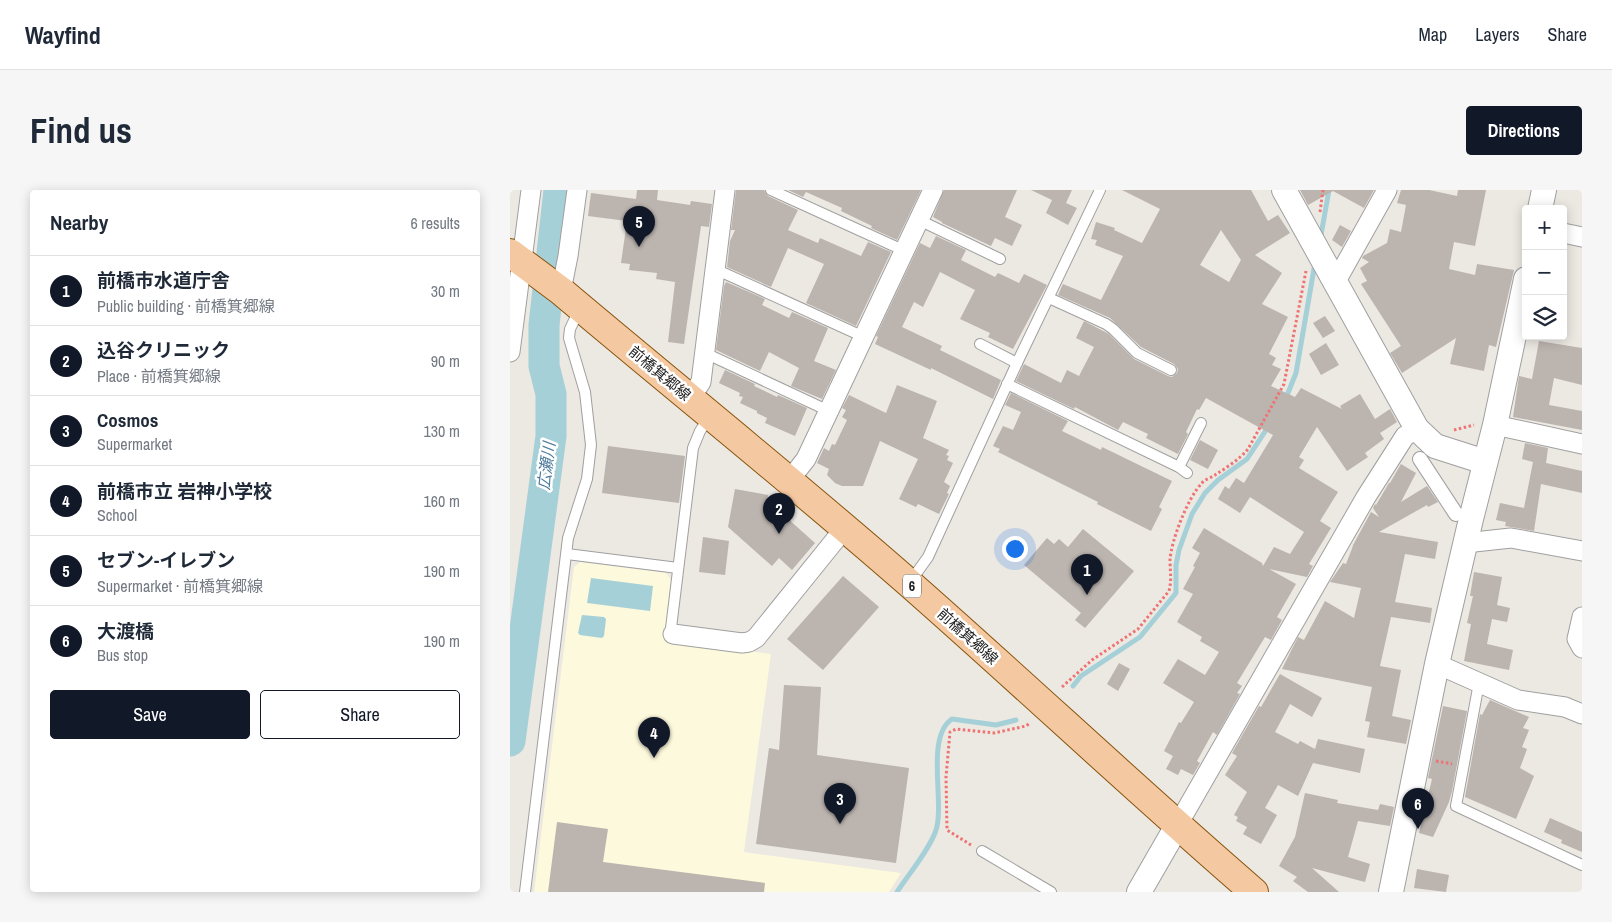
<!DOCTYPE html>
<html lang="en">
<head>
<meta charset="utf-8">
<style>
  :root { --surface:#fff; --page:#f6f6f7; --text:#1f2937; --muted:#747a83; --line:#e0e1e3; --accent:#111827 }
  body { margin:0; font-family:"Archivo Narrow","Noto Sans JP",sans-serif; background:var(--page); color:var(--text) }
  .controls { position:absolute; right:15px; top:15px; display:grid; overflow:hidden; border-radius:5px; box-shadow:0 2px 12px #0003 }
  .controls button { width:45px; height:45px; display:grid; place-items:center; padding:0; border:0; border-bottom:1px solid var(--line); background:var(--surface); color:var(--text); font:25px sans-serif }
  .you { position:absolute; left:504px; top:358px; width:18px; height:18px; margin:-12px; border:4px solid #fff; border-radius:50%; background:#1a73e8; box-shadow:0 0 0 8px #1a73e833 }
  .badge { display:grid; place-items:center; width:32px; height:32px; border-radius:50%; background:var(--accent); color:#fff; font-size:16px; font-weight:700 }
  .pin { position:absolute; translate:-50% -41px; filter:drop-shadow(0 1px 2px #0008) }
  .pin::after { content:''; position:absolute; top:26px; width:18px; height:15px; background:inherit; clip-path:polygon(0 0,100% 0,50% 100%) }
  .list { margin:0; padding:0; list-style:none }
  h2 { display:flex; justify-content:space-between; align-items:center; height:65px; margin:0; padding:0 20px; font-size:21px }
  h2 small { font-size:16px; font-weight:400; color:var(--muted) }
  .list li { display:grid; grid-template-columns:32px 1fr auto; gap:15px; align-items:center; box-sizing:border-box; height:70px; padding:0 20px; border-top:1px solid var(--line) }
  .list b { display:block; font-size:19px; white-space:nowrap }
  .list p { margin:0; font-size:16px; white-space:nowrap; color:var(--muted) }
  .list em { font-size:16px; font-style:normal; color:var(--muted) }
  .actions { display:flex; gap:10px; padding:15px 20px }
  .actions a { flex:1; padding:11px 0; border:1px solid var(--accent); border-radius:5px; text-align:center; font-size:18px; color:var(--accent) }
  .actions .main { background:var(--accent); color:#fff }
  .icon { flex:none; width:28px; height:28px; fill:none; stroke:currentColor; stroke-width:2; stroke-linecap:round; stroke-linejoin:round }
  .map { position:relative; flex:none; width:1072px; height:702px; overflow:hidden; border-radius:5px }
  header { display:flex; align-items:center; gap:30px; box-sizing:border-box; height:70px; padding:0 25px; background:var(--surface); border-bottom:1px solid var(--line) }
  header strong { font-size:24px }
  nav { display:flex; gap:28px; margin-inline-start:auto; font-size:18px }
  .intro { display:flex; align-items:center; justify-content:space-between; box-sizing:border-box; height:120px; padding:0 30px }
  h1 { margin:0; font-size:35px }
  .button { padding:12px 22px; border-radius:5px; background:var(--accent); color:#fff; font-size:18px; font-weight:700 }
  main { display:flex; gap:30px; padding:0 30px }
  aside { flex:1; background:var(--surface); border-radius:5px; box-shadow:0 2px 12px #0003 }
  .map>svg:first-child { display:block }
  .education { fill:#fcf9dc }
  .water { fill:#a6d0d7 }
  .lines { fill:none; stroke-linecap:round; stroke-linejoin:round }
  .stream { stroke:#a6d0d7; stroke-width:5 }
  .river { stroke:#a6d0d7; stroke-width:31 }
  .building { fill:#bcb4af; fill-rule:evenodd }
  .service-casing { stroke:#a0a0a0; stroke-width:12 }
  .pedestrian-casing { stroke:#a0a0a0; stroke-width:16 }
  .minor-casing { stroke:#a0a0a0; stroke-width:21 }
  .tertiary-casing { stroke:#a0a0a0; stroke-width:26 }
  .primary-casing { stroke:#88540c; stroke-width:30 }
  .path { stroke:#ee7372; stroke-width:3; stroke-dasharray:2.5 2.5; stroke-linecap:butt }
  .service { stroke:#fff; stroke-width:10 }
  .pedestrian { stroke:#fff; stroke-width:14 }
  .minor { stroke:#fff; stroke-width:19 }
  .tertiary { stroke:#fff; stroke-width:24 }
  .primary { stroke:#f4c8a0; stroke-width:28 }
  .labels { text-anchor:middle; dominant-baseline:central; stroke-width:5; stroke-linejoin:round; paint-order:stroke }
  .shield { fill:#fff; stroke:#606060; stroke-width:1 }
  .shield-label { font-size:14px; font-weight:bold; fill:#1c1c1c }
  .street-label { font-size:15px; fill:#1c1c1c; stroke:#fff }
  .water-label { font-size:16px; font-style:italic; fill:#4e7b9c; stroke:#fff }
</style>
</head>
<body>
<header>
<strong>Wayfind</strong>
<nav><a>Map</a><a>Layers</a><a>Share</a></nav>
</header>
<div class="intro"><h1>Find us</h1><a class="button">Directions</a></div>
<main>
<aside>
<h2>Nearby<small>6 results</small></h2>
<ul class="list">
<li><span class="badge">1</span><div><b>前橋市水道庁舎</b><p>Public building · 前橋箕郷線</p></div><em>30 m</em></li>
<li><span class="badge">2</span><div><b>込谷クリニック</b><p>Place · 前橋箕郷線</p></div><em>90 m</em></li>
<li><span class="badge">3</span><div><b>Cosmos</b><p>Supermarket</p></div><em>130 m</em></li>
<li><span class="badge">4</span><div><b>前橋市立 岩神小学校</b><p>School</p></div><em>160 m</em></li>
<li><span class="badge">5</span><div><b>セブン-イレブン</b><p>Supermarket · 前橋箕郷線</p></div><em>190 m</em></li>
<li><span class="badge">6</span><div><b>大渡橋</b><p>Bus stop</p></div><em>190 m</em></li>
</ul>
<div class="actions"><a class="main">Save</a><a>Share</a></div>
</aside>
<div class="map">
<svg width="1072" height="702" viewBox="0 0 1072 702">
  <rect width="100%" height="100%" fill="#ece8e2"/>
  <polygon class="education" points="70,372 156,383 162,391 154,449 261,464 234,662 391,683 379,702 24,702 64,377"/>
  <g class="water">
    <polygon points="81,388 143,396 140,421 77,413"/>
    <polygon points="72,425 94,427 96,429 94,446 92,448 70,445 68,443"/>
  </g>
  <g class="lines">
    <g class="stream">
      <polyline points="811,45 819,0"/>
      <polyline points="776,208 786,183 805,73"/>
      <polyline points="563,496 571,486 630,447 666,403 666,375 669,360 682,324 695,303 708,290 737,269 758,237"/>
      <path d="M387,702C398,685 420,659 426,640C435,612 415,547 442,529L486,535L506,530"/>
    </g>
    <polyline class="river" points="0,551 41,246 41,204 34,176 34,135 49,0"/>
  </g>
  <g class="building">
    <polygon points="127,0 148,0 147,10 180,15 181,11 202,14 199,37 191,36 174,154 158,152 165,92 146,89 147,83 119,80 120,74 111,73 117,31 78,26 81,3 126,9"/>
    <polygon points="226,0 254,0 258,6 288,20 278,40 308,53 310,48 351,66 358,52 381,62 346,136 296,113 314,74 278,58 261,97 217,77 220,51 225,40 221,40"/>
    <polygon points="278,0 411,0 387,50 361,38 362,36 331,21 332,18 296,2 293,7"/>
    <polygon points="434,0 507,0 495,27 512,35 502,56 485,48 481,56 432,33 432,32 423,27"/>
    <polygon points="521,0 562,0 556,13 567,18 558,35 536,23 542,10"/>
    <path d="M612,0H741L758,31L768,25L780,43L745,65L772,83L752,114L778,127L759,164L766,168L762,175L771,179L761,196L785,207L791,198L832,219L830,216L850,204L865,229L880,219L887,232L870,243L874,249L855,263L858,267L837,281L807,237L789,267L794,270L789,278L828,302L810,331L821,338L799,374L803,376L797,387L759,379L786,394L767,427L772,430L761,450L755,447L727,493L732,496L727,503L730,504L707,545L703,542L687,571L690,573L683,585L671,579L668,585L656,579L663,566L654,561L669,532L671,533L684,512L653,493L668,469L695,485L709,462L690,451L692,447L667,432L683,404L673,399L685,377L683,376L690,363L682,358L694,338L752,373L753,376L764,357L780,364L794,342L740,307L730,323L708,309L715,296L719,299L726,288L734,293L763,245L696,208L689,220L687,219L676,242L678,244L668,264L636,248L638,244L613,232L608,240L565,217L564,219L506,191L514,174L551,193L557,180L569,186L584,157L566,148L574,131L599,144L624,169L658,186L662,187L667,183L668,179L664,174L631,157L600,128L548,105L553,94L591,110L613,66L585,55L587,50L581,49L586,32L605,38L604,40L632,53L650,19ZM711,40L731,70L719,92L690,75Z"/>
    <polygon points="790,0 864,0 854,18 823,1 798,15"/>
    <polygon points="891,0 919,0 947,6 948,0 976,0 965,56 944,52 939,79 965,85 967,74 1004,80 986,157 979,155 974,181 940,174 946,148 892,183 880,163 891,156 851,94 857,91 850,78 859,72 852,68 853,66 877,53 880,39 891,42 896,15 887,13"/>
    <polygon points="830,35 841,41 832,57 822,50"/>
    <polygon points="426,46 456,60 451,70 485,87 488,83 509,93 514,84 537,95 503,159 478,147 480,143 450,129 465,100 430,82 413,117 404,112 392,137 432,156 430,160 491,190 483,209 421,178 421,180 365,154 368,147 366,146 410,53 420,58"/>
    <polygon points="216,92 255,109 252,115 279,128 282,122 318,138 304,171 326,180 312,209 281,196 289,178 259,162 250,181 206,160 214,96"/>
    <polygon points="815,126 825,141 813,148 803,133"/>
    <polygon points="1029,151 1072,158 1072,195 1044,188 1039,215 1072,221 1072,240 1003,227 1009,186 1022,189"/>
    <polygon points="816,153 829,175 811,185 799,164"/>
    <polygon points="215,180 245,194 244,196 267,207 268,205 297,218 285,246 255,233 257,228 247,223 247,221 230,213 233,207 229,206 230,203 209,193"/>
    <polygon points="387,195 427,211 413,248 439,260 436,265 439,266 437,270 443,273 434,292 440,296 437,303 439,304 429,324 408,314 406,317 389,309 408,269 370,251 353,296 332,296 325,293 317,285 319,279 307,273 314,258 319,261 322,254 325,255 337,230 332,227 336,220 332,218 339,205 376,223"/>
    <polygon points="501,203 558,231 552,241 591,260 592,257 662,291 649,317 652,319 641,341 587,314 588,312 488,262 490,259 483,256 493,236 503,240 511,222 495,215"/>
    <polygon points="690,250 708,260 698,279 680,270"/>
    <polygon points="1015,253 1038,258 1036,273 1072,281 1072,303 1031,294 1024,341 995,336 996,332 986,330 990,313 1014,318 1023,272 1012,269"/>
    <polygon points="98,256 175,266 169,313 92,303"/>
    <polygon points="891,274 906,283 891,312 917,296 928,312 918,317 917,315 869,342 928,352 925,369 895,364 885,412 922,418 920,433 881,427 870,476 891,480 882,526 901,530 896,554 857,547 860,532 855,531 862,497 772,479 788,447 794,450 815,411 844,428 851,398 820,392 833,373 836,374 843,356 842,357 861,322 869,327 863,318 865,314 866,315 879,293 880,293"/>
    <polygon points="225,299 258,305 257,310 305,353 282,380 269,368 262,376 218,337"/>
    <polygon points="573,339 624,381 575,438 565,430 571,423 514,375 537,348 544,354 549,349 558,357"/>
    <polygon points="193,347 219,351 215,385 189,382"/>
    <polygon points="964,382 992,387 987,415 1000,418 997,432 982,429 977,454 1003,460 999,480 954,471 961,434 957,433 963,406 960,406"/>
    <polygon points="333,386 369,417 313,480 277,449"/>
    <polygon points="609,473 620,479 608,501 597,494"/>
    <polygon points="770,484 812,508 802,527 780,514 765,542 788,554 790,551 805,559 808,549 855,559 850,583 803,573 788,606 768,595 755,618 767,625 751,654 733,644 737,637 726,631 728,627 724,625 737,602 715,585 727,566 722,563 749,516 751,517"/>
    <polygon points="274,495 311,497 307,565 399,578 386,673 246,654 259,558 269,560"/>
    <polygon points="980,510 1019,527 1013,538 1019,540 1012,557 1017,559 1010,578 1024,586 1006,629 955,607 970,524 972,525"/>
    <polygon points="933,516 957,521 942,601 939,612 923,647 909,643 922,589 918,588"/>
    <polygon points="795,603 828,610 827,613 868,620 870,614 884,617 880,636 848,631 838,667 860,674 855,692 802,678 829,702 798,702 783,691 787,687 769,676 785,647"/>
    <polygon points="1040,628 1072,642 1072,662 1051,653 1052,650 1034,642"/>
    <polygon points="47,632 98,639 93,672 255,693 254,702 38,702"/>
    <polygon points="907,679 939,685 936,702 904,698"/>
  </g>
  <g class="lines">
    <defs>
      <g id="service">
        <polyline points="261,0 395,61"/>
        <polyline points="409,30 490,69"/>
        <polyline points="205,79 354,147"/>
        <polyline points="539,108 596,134 603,139 627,163 661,180"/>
        <polyline points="470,154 507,173"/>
        <polyline points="195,163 319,221"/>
        <polyline points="497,194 669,277 677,283"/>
        <polyline points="669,277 691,233"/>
        <polyline points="57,364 168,378"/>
        <polyline points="400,392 418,367 507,173 590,0"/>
        <polyline points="163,444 161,438 183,258 190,241 200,226"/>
        <polyline points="969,493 946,616 1072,675"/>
        <polyline points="472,661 541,702"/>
        <polyline points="15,702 58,348 77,289 81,255 75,202 59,148 60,139 70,118"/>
      </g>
      <polyline id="pedestrian" points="910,269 946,324"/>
      <g id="minor">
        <polyline points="1053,43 1072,47"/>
        <polyline points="823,90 830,84 877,0"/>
        <polyline points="51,101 58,66 67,0"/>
        <polyline points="0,162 21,0"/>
        <polyline points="180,208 191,192 215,0"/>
        <polyline points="985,235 1072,254"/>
        <polyline points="278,292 296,269 423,0"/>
        <polyline points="955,353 1001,348 1072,361"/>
        <polyline points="1072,427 1067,449 1072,458"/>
        <polyline points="163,444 232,453 239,452 246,448 334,339"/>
        <polyline points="927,474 1008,510 1055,517 1072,524"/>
        <polyline points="667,636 856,307 895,246 907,239"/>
      </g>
      <g id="tertiary">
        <polyline points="774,0 907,239 925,256 975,272"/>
        <polyline points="1030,19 1034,0"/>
        <polyline points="629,702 667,636"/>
        <polyline points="881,702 927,474 961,329 985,235 1016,89"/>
      </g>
      <path id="primary" d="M0,63L51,101C167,199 286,294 400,394C516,496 627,601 744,702"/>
    </defs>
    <use href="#service" class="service-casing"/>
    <use href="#pedestrian" class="pedestrian-casing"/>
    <use href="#minor" class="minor-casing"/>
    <use href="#tertiary" class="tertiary-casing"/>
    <use href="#primary" class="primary-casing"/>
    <g class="path">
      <polyline points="810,22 813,0"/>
      <polyline points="944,240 964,235"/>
      <path d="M552,497L582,470L628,439L659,401C662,390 660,381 660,370C661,351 678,307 692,293C695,289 701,288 705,285C716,278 730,269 738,259L774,194L796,81"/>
      <polyline points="926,571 942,574"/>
      <polyline points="461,655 437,640 436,587 440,542 446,539 484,543 516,536 520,533"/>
    </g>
    <use href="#service" class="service"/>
    <use href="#pedestrian" class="pedestrian"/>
    <use href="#minor" class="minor"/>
    <use href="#tertiary" class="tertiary"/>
    <use href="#primary" class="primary"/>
  </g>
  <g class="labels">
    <rect class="shield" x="393" y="384.5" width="18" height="23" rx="4"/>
    <g class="shield-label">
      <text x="402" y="396">6</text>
    </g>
    <g class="street-label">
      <text transform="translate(150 183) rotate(40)">前橋箕郷線</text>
      <text transform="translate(458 446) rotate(42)">前橋箕郷線</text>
    </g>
    <g class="water-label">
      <text transform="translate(36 276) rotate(-83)">広瀬川</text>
    </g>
  </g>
</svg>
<div class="controls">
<button>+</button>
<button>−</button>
<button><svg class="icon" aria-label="layers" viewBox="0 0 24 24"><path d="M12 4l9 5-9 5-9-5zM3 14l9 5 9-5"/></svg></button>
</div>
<div class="you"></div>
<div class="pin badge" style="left:577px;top:405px">1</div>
<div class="pin badge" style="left:269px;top:344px">2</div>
<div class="pin badge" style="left:330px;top:634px">3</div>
<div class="pin badge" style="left:144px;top:568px">4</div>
<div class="pin badge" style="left:129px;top:57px">5</div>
<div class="pin badge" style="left:908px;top:639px">6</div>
</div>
</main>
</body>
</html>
